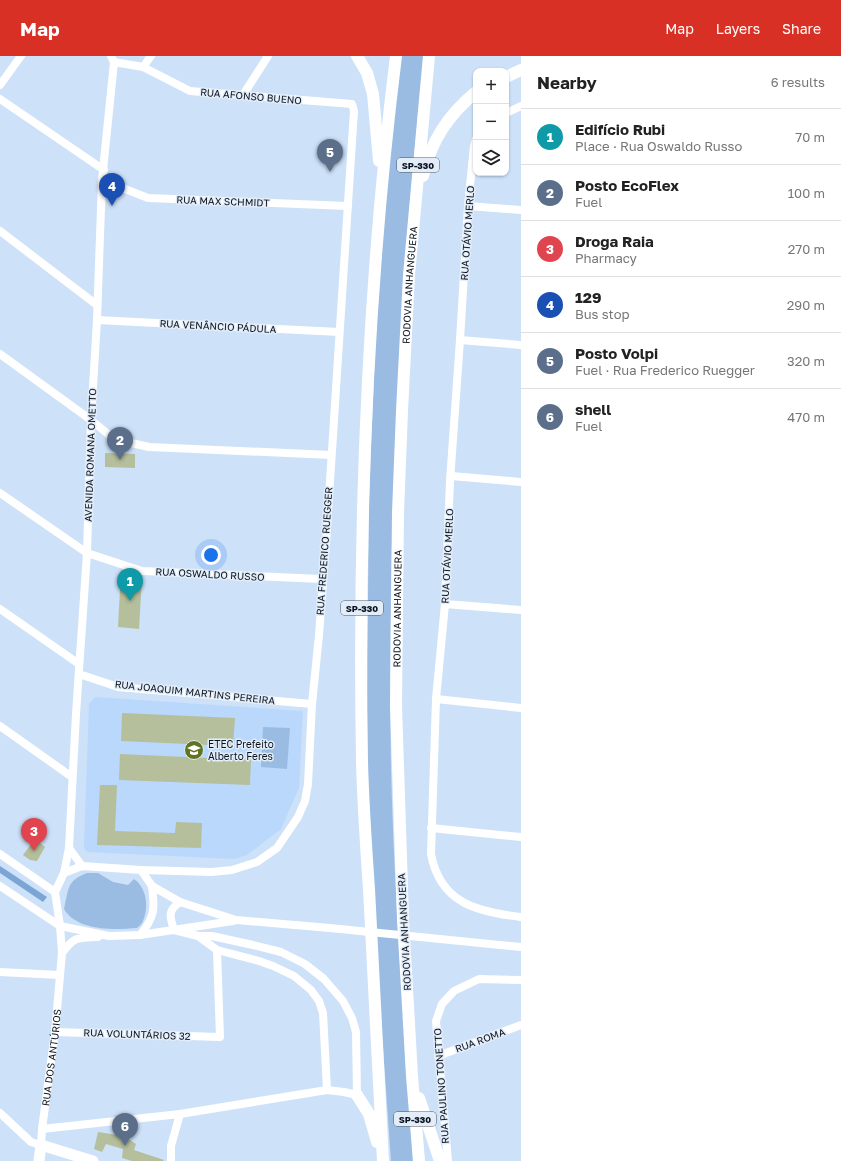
<!DOCTYPE html>
<html lang="en">
<head>
<meta charset="utf-8">
<style>
  :root { --surface:#fff; --page:#f6f6f6; --text:#222; --muted:#767676; --line:#e0e0e0; --accent:#d93025 }
  body { margin:0; font-family:"Golos Text",sans-serif; background:var(--page); color:var(--text) }
  .controls { position:absolute; right:12px; top:12px; display:grid; overflow:hidden; border-radius:8px; box-shadow:0 1px 3px #0004 }
  .controls button { width:36px; height:36px; display:grid; place-items:center; padding:0; border:0; border-bottom:1px solid var(--line); background:var(--surface); color:var(--text); font:20px sans-serif }
  .you { position:absolute; left:211px; top:499px; width:14px; height:14px; margin:-10px; border:3px solid #fff; border-radius:50%; background:#1a73e8; box-shadow:0 0 0 6px #1a73e833 }
  .badge { display:grid; place-items:center; width:26px; height:26px; border-radius:50%; background:var(--accent); color:#fff; font-size:13px; font-weight:700 }
  .pin { position:absolute; translate:-50% -33px; filter:drop-shadow(0 1px 2px #0008) }
  .pin::after { content:''; position:absolute; top:21px; width:14px; height:12px; background:inherit; clip-path:polygon(0 0,100% 0,50% 100%) }
  .list { margin:0; padding:0; list-style:none }
  h2 { display:flex; justify-content:space-between; align-items:center; height:52px; margin:0; padding:0 16px; font-size:17px }
  h2 small { font-size:13px; font-weight:400; color:var(--muted) }
  .list li { display:grid; grid-template-columns:26px 1fr auto; gap:12px; align-items:center; box-sizing:border-box; height:56px; padding:0 16px; border-top:1px solid var(--line) }
  .list b { display:block; font-size:15px; white-space:nowrap }
  .list p { margin:0; font-size:13px; white-space:nowrap; color:var(--muted) }
  .list em { font-size:13px; font-style:normal; color:var(--muted) }
  .icon { flex:none; width:22px; height:22px; fill:none; stroke:currentColor; stroke-width:2; stroke-linecap:round; stroke-linejoin:round }
  .map { position:relative; flex:none; width:521px; height:1105px; overflow:hidden }
  header { display:flex; align-items:center; gap:24px; box-sizing:border-box; height:56px; padding:0 20px; background:var(--accent); color:#fff }
  header strong { font-size:19px }
  nav { display:flex; gap:22px; margin-inline-start:auto; font-size:14px }
  main { display:flex }
  aside { flex:1; background:var(--surface) }
  .map>svg:first-child { display:block }
  .built { fill:#b9d8fb }
  .green { fill:#9abce3 }
  .forest { fill:#7aa5d5 }
  .building { fill:#b5bf9c }
  .lines { fill:none; stroke-linecap:round; stroke-linejoin:round }
  .minor { stroke:#fff; stroke-width:8 }
  .major { stroke:#fff; stroke-width:11 }
  .highway { stroke:#fff; stroke-width:12 }
  .labels { text-anchor:middle; dominant-baseline:central; stroke-width:3; stroke-linejoin:round; paint-order:stroke }
  .shield { fill:#e3edf9; stroke:#4c5560; stroke-width:1 }
  .shield-label { font-size:9px; font-weight:bold; fill:#0b141e }
  .street-label { font-size:10px; fill:#0b141e; stroke:#e3edf9 }
  .poi-label { font-size:10px; fill:#0b141e; stroke:#e3edf9; text-anchor:start }
</style>
</head>
<body>
<header>
<strong>Map</strong>
<nav><a>Map</a><a>Layers</a><a>Share</a></nav>
</header>
<main>
<div class="map">
<svg width="521" height="1105" viewBox="0 0 521 1105">
  <rect width="100%" height="100%" fill="#cde1f9"/>
  <polygon class="built" points="95,641 303,655 299,732 281,773 247,799 235,803 87,796 84,791 89,648"/>
  <g class="green">
    <path d="M400,0H424C405,177 394,355 391,533C390,592 390,651 391,711C394,842 405,974 413,1105H391L379,934L367,712V639L369,443L375,292L385,148Z"/>
    <polygon points="263,671 290,672 287,713 261,711"/>
    <path d="M87,817H98L113,826L128,829L134,823C147,832 149,852 143,865C142,868 139,870 137,872C113,874 77,875 64,853C69,833 66,825 87,817Z"/>
  </g>
  <polygon class="forest" points="0,810 47,841 43,846 0,817"/>
  <g class="building">
    <polygon points="105,397 135,398 135,412 105,411"/>
    <polygon points="121,514 142,521 139,573 118,571"/>
    <polygon points="122,657 235,662 233,690 121,685"/>
    <polygon points="120,698 251,704 250,729 119,724"/>
    <polygon points="100,729 117,729 115,775 175,777 176,766 202,767 201,792 97,789"/>
    <polygon points="35,783 45,791 37,805 30,804 23,799"/>
    <polygon points="98,1076 124,1080 136,1088 134,1094 164,1104 163,1105 132,1105 122,1102 123,1093 106,1088 102,1096 94,1093"/>
  </g>
  <g class="lines">
    <g class="minor">
      <polyline points="114,6 143,11 190,35 352,48 354,55 326,487 319,579 312,648 308,728 305,745 298,761 277,792 257,806 232,814 211,816 141,814"/>
      <polyline points="143,11 151,0"/>
      <polyline points="0,29 21,0"/>
      <polyline points="243,39 268,0"/>
      <polyline points="0,43 104,114"/>
      <polyline points="506,57 521,50"/>
      <path d="M476,83L474,90L468,150L460,284L450,425L445,548L436,643L431,798C440,847 477,856 521,861"/>
      <polyline points="102,124 148,142 348,150"/>
      <polyline points="468,150 521,154"/>
      <polyline points="0,175 97,249"/>
      <polyline points="97,264 339,276"/>
      <polyline points="460,284 521,289"/>
      <polyline points="0,298 91,364 114,383 149,391 331,399"/>
      <polyline points="451,420 521,426"/>
      <polyline points="0,437 87,497 142,515 322,523"/>
      <polyline points="445,548 521,554"/>
      <polyline points="0,553 79,608"/>
      <polyline points="79,618 118,631 312,648"/>
      <polyline points="436,643 521,652"/>
      <polyline points="0,670 72,721"/>
      <polyline points="431,772 521,781"/>
      <polyline points="69,792 82,810"/>
      <polyline points="0,798 55,836"/>
      <polyline points="64,817 69,792 76,658 87,497 91,364 97,264 102,124 114,6 111,0"/>
      <polyline points="0,830 60,870 109,880 140,879 233,865"/>
      <path d="M140,879C155,861 155,852 152,830"/>
      <polyline points="198,880 217,894 259,905 273,910 294,920 311,934 319,945 323,957 327,1034"/>
      <path d="M62,897C75,880 77,882 98,881"/>
      <polyline points="0,916 59,919"/>
      <polyline points="55,976 220,981 217,894"/>
      <polyline points="438,1000 521,969"/>
      <path id="s1" d="M0,1057L31,1086L41,1089L42,1073L55,976L62,897L60,870L55,836L64,817L82,810L141,814L152,830L180,846L236,864L330,872L521,891"/>
      <path d="M42,1073L180,1058L327,1034L344,1036L357,1039L356,976L352,962L343,945L324,923L305,908L281,896L253,889L212,880H198L174,874C170,861 167,855 180,846"/>
      <polyline points="171,1105 171,1090 180,1058"/>
      <polyline points="448,1105 436,965 442,948 454,935 479,923 521,924"/>
    </g>
    <polyline class="major" points="39,1105 41,1089 93,1105"/>
    <g class="highway">
      <polyline points="357,0 367,17 373,38 379,105"/>
      <polyline points="506,21 521,14"/>
      <path d="M423,120C431,85 448,59 476,36"/>
      <polyline points="357,1039 369,1058 377,1086"/>
      <polyline points="419,1042 440,1105"/>
      <path d="M383,1105C378,1014 374,924 369,833C366,790 363,748 362,705C358,470 367,233 396,0"/>
      <path id="s2" d="M419,1105L412,1020L403,863L396,649L398,457L402,355L409,219L429,0"/>
    </g>
  </g>
  <defs>
    <symbol id="university-disc" viewBox="-11 -11 22 22"><circle r="9.5" fill="#637421" stroke="#e3edf9"/><path d="M0-5L7-2L0 1L-7-2ZM-4 1L0 2.5L4 1V4Q0 6-4 4Z" fill="#fff"/></symbol>
  </defs>
  <g fill-rule="evenodd">
    <use href="#university-disc" x="183" y="683" width="22" height="22"/>
  </g>
  <g class="labels">
    <g class="shield">
      <rect x="397" y="102" width="42" height="14" rx="3"/>
      <rect x="341" y="545" width="42" height="14" rx="3"/>
      <rect x="394" y="1056" width="42" height="14" rx="3"/>
    </g>
    <g class="shield-label">
      <text x="418" y="109">SP-330</text>
      <text x="362" y="552">SP-330</text>
      <text x="415" y="1063">SP-330</text>
    </g>
    <g class="street-label">
      <text transform="translate(251 40) rotate(5)">RUA AFONSO BUENO</text>
      <text transform="translate(223 145) rotate(2)">RUA MAX SCHMIDT</text>
      <text transform="translate(467 177) rotate(-86)">RUA OTÁVIO MERLO</text>
      <text stroke="none"><textPath href="#s2" startOffset="877">RODOVIA ANHANGUERA</textPath></text>
      <text transform="translate(218 270) rotate(3)">RUA VENÂNCIO PÁDULA</text>
      <text transform="translate(90 399) rotate(-88)">AVENIDA ROMANA OMETTO</text>
      <text transform="translate(324 495) rotate(-86)">RUA FREDERICO RUEGGER</text>
      <text transform="translate(447 500) rotate(-87)">RUA OTÁVIO MERLO</text>
      <text transform="translate(210 518) rotate(3)">RUA OSWALDO RUSSO</text>
      <text stroke="none"><textPath href="#s2" startOffset="553">RODOVIA ANHANGUERA</textPath></text>
      <text transform="translate(195 636) rotate(6)">RUA JOAQUIM MARTINS PEREIRA</text>
      <text transform="translate(404 876) rotate(-93)">RODOVIA ANHANGUERA</text>
      <text transform="translate(137 978) rotate(2)">RUA VOLUNTÁRIOS 32</text>
      <text transform="translate(480 984) rotate(-20)">RUA ROMA</text>
      <text stroke="none"><textPath href="#s1" startOffset="141">RUA DOS ANTÚRIOS</textPath></text>
      <text transform="translate(441 1030) rotate(-94)">RUA PAULINO TONETTO</text>
    </g>
    <g class="poi-label">
      <text x="208" y="688">ETEC Prefeito<tspan x="208" dy="12">Alberto Feres</tspan></text>
    </g>
  </g>
</svg>
<div class="controls">
<button>+</button>
<button>−</button>
<button><svg class="icon" aria-label="layers" viewBox="0 0 24 24"><path d="M12 4l9 5-9 5-9-5zM3 14l9 5 9-5"/></svg></button>
</div>
<div class="you"></div>
<div class="pin badge" style="left:130px;top:545px;background:#0f9aa8">1</div>
<div class="pin badge" style="left:120px;top:404px;background:#5c6f8a">2</div>
<div class="pin badge" style="left:34px;top:795px;background:#e0444e">3</div>
<div class="pin badge" style="left:112px;top:150px;background:#1a4fb4">4</div>
<div class="pin badge" style="left:330px;top:116px;background:#5c6f8a">5</div>
<div class="pin badge" style="left:125px;top:1090px;background:#5c6f8a">6</div>
</div>
<aside>
<h2>Nearby<small>6 results</small></h2>
<ul class="list">
<li><span class="badge" style="background:#0f9aa8">1</span><div><b>Edifício Rubi</b><p>Place · Rua Oswaldo Russo</p></div><em>70 m</em></li>
<li><span class="badge" style="background:#5c6f8a">2</span><div><b>Posto EcoFlex</b><p>Fuel</p></div><em>100 m</em></li>
<li><span class="badge" style="background:#e0444e">3</span><div><b>Droga Raia</b><p>Pharmacy</p></div><em>270 m</em></li>
<li><span class="badge" style="background:#1a4fb4">4</span><div><b>129</b><p>Bus stop</p></div><em>290 m</em></li>
<li><span class="badge" style="background:#5c6f8a">5</span><div><b>Posto Volpi</b><p>Fuel · Rua Frederico Ruegger</p></div><em>320 m</em></li>
<li><span class="badge" style="background:#5c6f8a">6</span><div><b>shell</b><p>Fuel</p></div><em>470 m</em></li>
</ul>
</aside>
</main>
</body>
</html>
